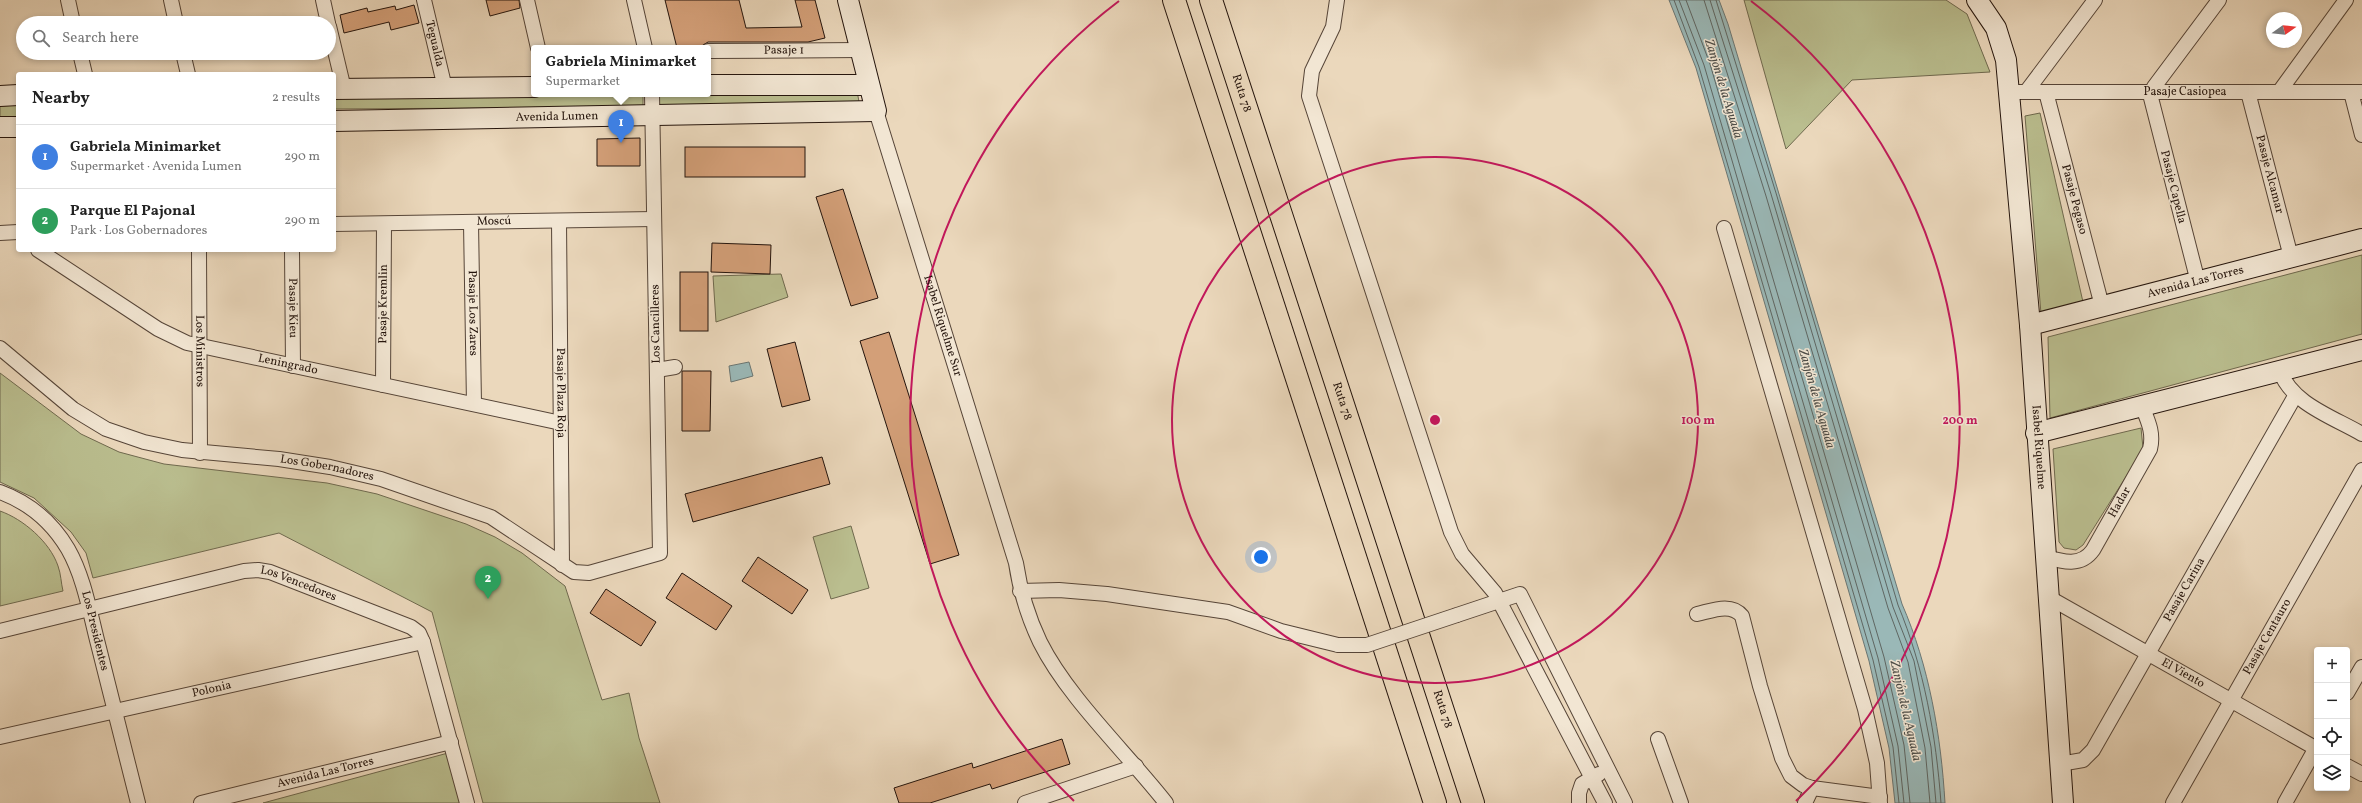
<!DOCTYPE html>
<html lang="en">
<head>
<meta charset="utf-8">
<style>
  :root { --surface:#fff; --page:#f6f6f6; --text:#222; --muted:#767676; --line:#e0e0e0; --accent:#0b8043 }
  body { margin:0; font-family:Vollkorn,serif; background:var(--page); color:var(--text) }
  .controls { position:absolute; right:12px; bottom:12px; display:grid; overflow:hidden; border-radius:4px; box-shadow:0 2px 6px #0003 }
  .controls button { width:36px; height:36px; display:grid; place-items:center; padding:0; border:0; border-bottom:1px solid var(--line); background:var(--surface); color:var(--text); font:20px sans-serif }
  .compass { position:absolute; left:2266px; top:12px; width:36px; height:36px; border-radius:50%; background:var(--surface); box-shadow:0 2px 6px #0003; rotate:75deg }
  .you { position:absolute; left:1261px; top:557px; width:14px; height:14px; margin:-10px; border:3px solid #fff; border-radius:50%; background:#1a73e8; box-shadow:0 0 0 6px #1a73e833 }
  .badge { display:grid; place-items:center; width:26px; height:26px; border-radius:50%; background:var(--accent); color:#fff; font-size:13px; font-weight:700 }
  .pin { position:absolute; translate:-50% -33px; filter:drop-shadow(0 1px 2px #0008) }
  .pin::after { content:''; position:absolute; top:21px; width:14px; height:12px; background:inherit; clip-path:polygon(0 0,100% 0,50% 100%) }
  .popup { position:absolute; left:531px; top:45px; width:180px; height:52px; box-sizing:border-box; display:grid; place-content:center; border-radius:4px; background:var(--surface); filter:drop-shadow(0 1px 3px #0005); font-size:13px; white-space:nowrap; color:var(--muted) }
  .popup b { font-size:15px; color:var(--text) }
  .popup::after { content:''; position:absolute; left:50%; top:100%; margin-left:-8px; border:8px solid transparent; border-top-color:var(--surface) }
  .list { margin:0; padding:0; list-style:none }
  h2 { display:flex; justify-content:space-between; align-items:center; height:52px; margin:0; padding:0 16px; font-size:17px }
  h2 small { font-size:13px; font-weight:400; color:var(--muted) }
  .list li { display:grid; grid-template-columns:26px 1fr auto; gap:12px; align-items:center; box-sizing:border-box; height:64px; padding:0 16px; border-top:1px solid var(--line) }
  .list b { display:block; font-size:15px; white-space:nowrap }
  .list p { margin:0; font-size:13px; white-space:nowrap; color:var(--muted) }
  .list em { font-size:13px; font-style:normal; color:var(--muted) }
  .icon { flex:none; width:22px; height:22px; fill:none; stroke:currentColor; stroke-width:2; stroke-linecap:round; stroke-linejoin:round }
  .map { position:relative; flex:none; width:2362px; height:803px; overflow:hidden }
  .search { position:absolute; background:var(--surface); box-shadow:0 2px 6px #0003; left:16px; top:16px; width:320px; height:44px; display:flex; align-items:center; gap:10px; box-sizing:border-box; padding:0 14px; border-radius:22px; color:var(--muted); font-size:15px }
  .panel { position:absolute; background:var(--surface); box-shadow:0 2px 6px #0003; left:16px; top:72px; width:320px; height:180px; border-radius:4px }
  .map>svg:first-child { display:block }
  .green { fill:#babe8f; stroke:#6f694e }
  .water { fill:#9ab8b7; stroke:#6b7673 }
  .lines { fill:none; stroke-linecap:round; stroke-linejoin:round }
  .shore { stroke:#5f6662; stroke-width:1 }
  .building { fill:#d39f78; stroke:#24140c }
  .street-casing { stroke:#564538; stroke-width:16 }
  .secondary-casing { stroke:#24140c; stroke-width:22 }
  .highway-casing { stroke:#24140c; stroke-width:24 }
  .street { stroke:#f2e6d3; stroke-width:14 }
  .secondary { stroke:#f2e6d3; stroke-width:20 }
  .highway { stroke:#ebd8bc; stroke-width:22 }
  .street-bridge-casing { stroke:#564538; stroke-width:16; stroke-linecap:butt }
  .street-bridge { stroke:#f2e6d3; stroke-width:14 }
  .ring { fill:none; stroke:#c2185b; stroke-width:2 }
  .labels { text-anchor:middle; dominant-baseline:central; stroke-width:3; stroke-linejoin:round; paint-order:stroke }
  .street-label { font-size:12px; fill:#24140c; stroke:#f2e6d3 }
  .water-label { font-size:13px; font-style:italic; fill:#4d4d48; stroke:#f2e6d3 }
  .centre { fill:#c2185b; stroke:#f2e6d3; stroke-width:2 }
  .ring-label { font-size:12px; text-anchor:middle; font-weight:bold; fill:#c2185b; stroke:#f2e6d3; stroke-width:3; stroke-linejoin:round; paint-order:stroke }
</style>
</head>
<body>
<div class="map">
<svg width="2362" height="803" viewBox="0 0 2362 803">
  <rect width="100%" height="100%" fill="#ebd8bc"/>
  <filter id="stains"><feTurbulence type="fractalNoise" baseFrequency=".005" numOctaves="4"/><feColorMatrix values="0 0 0 0 .2 0 0 0 0 .09 0 0 0 0 .02 0 0 0 .5 -.17"/></filter>
  <radialGradient id="worn" r=".72"><stop offset=".6" stop-color="#630" stop-opacity="0"/><stop offset="1" stop-color="#630" stop-opacity=".3"/></radialGradient>
  <g class="green">
    <polygon points="1744,0 1946,0 1967,14 1990,72 1852,80 1786,149"/>
    <polygon points="857,91 860,107 658,108 658,94"/>
    <polygon points="334,94 643,94 643,107 334,109"/>
    <polygon points="18,105 18,120 0,120 0,106"/>
    <polygon points="2040,113 2083,302 2041,314 2025,116"/>
    <polygon points="2362,255 2362,334 2050,418 2048,337"/>
    <polygon points="781,274 788,297 716,322 713,276"/>
    <polygon points="0,373 81,434 119,452 164,464 327,483 377,494 466,524 495,537 522,553 565,586 602,700 629,693 639,738 660,803 483,803 432,612 279,533 93,578 86,553 71,532 34,498 0,482"/>
    <polygon points="2141,428 2143,448 2139,456 2083,545 2076,550 2064,548 2059,542 2053,449"/>
    <path d="M0,511C23,519 50,542 58,566C61,574 61,583 63,591L0,606Z"/>
    <polygon points="851,526 869,588 831,599 813,537"/>
    <polygon points="448,753 461,803 263,803"/>
  </g>
  <g class="water">
    <path d="M1669,0H1719L1728,24L1902,604C1929,666 1941,735 1945,803H1895L1889,748L1869,661L1696,68Z"/>
    <polygon points="749,362 753,376 731,382 729,366"/>
  </g>
  <g class="lines">
    <g class="shore">
      <polyline points="1674,0 1699,67 1873,660 1893,747 1899,803"/>
      <polyline points="1679,0 1704,65 1878,658 1898,746 1904,803"/>
      <polyline points="1686,0 1710,64 1884,657 1904,745 1910,803"/>
      <polyline points="1704,0 1766,196 1888,608 1908,662 1925,748 1930,803"/>
      <polyline points="1710,0 1771,194 1893,607 1914,661 1931,747 1936,803"/>
      <path d="M1716,0L1776,193L1898,605C1924,668 1936,735 1941,803"/>
    </g>
  </g>
  <g class="building">
    <polygon points="486,0 519,0 520,8 490,16"/>
    <polygon points="665,0 739,0 746,28 802,27 795,0 815,0 825,38 808,42 708,42 700,47 677,48"/>
    <polygon points="414,5 419,23 391,30 389,22 344,33 340,15 367,8 368,12 395,6 396,10"/>
    <polygon points="640,138 640,166 597,166 597,139"/>
    <rect x="685" y="147" width="120" height="30"/>
    <polygon points="843,189 878,298 851,306 816,197"/>
    <polygon points="712,243 771,245 770,274 711,272"/>
    <rect x="680" y="272" width="28" height="59"/>
    <polygon points="889,332 959,555 930,564 860,341"/>
    <polygon points="795,342 810,400 782,407 767,349"/>
    <polygon points="682,371 711,371 710,431 682,431"/>
    <polygon points="822,457 830,484 693,522 685,494"/>
    <polygon points="758,557 808,590 792,614 742,581"/>
    <polygon points="682,573 732,606 716,630 666,598"/>
    <polygon points="606,589 656,622 641,646 590,613"/>
    <polygon points="1062,739 1070,764 992,789 990,784 930,803 899,803 894,788 972,763 973,768"/>
  </g>
  <g class="lines">
    <defs>
      <g id="street">
        <polyline points="68,0 73,23"/>
        <polyline points="171,0 176,23"/>
        <polyline points="323,0 328,23"/>
        <path id="s1" d="M424,0L445,88"/>
        <polyline points="527,0 538,48"/>
        <polyline points="634,0 645,48"/>
        <polyline points="1337,0 1333,27 1312,71 1309,96 1451,532 1462,554 1495,593 1605,803"/>
        <polyline points="329,26 344,89"/>
        <path id="s2" d="M708,51L860,50"/>
        <polyline points="80,53 85,74"/>
        <polyline points="183,53 188,74"/>
        <path id="s3" d="M2009,92H2362"/>
        <polyline points="2026,92 2095,0"/>
        <path id="s4" d="M2046,92L2102,306"/>
        <path id="s5" d="M2248,92L2291,257"/>
        <polyline points="2279,92 2346,0"/>
        <polyline points="2351,92 2362,135"/>
        <path id="s6" d="M876,111L1016,563C1020,590 1028,617 1040,642C1068,698 1127,753 1166,803"/>
        <path id="s7" d="M559,221L562,565"/>
        <path id="s8" d="M471,223L474,404"/>
        <path id="s9" d="M334,224L654,219"/>
        <polyline points="1724,228 1865,709 1877,763 1880,803"/>
        <polyline points="0,233 18,232"/>
        <path id="s10" d="M38,250L158,329L187,343L561,423"/>
        <path id="s11" d="M199,250L200,453"/>
        <path id="s12" d="M292,250L293,366"/>
        <polyline points="2198,282 2151,98 2154,87 2219,0"/>
        <path id="s13" d="M0,348L73,409L106,429L144,442L182,450L279,459L330,467L381,479L491,517L574,572L589,573L660,553L652,94"/>
        <polyline points="657,370 675,367"/>
        <path d="M2280,371C2292,404 2333,417 2362,434"/>
        <path id="s14" d="M383,385L384,224"/>
        <path id="s15" d="M0,492C30,503 52,522 68,549C84,577 90,613 98,644C111,697 125,750 138,803"/>
        <path id="s16" d="M2046,557C2063,562 2081,567 2093,550L2150,449C2154,433 2148,421 2142,406"/>
        <polyline points="1020,591 1059,590 1107,594 1228,612 1281,631 1338,645"/>
        <path id="s17" d="M2048,597L2317,749"/>
        <path d="M1697,614C1711,611 1731,602 1742,616L1760,686L1782,758L1791,776L1803,785L1812,788L1880,797"/>
        <polyline points="1457,615 1520,594 1625,803"/>
        <path id="s18" d="M0,631L244,571L258,570L270,572L411,627L419,633L423,642L467,803"/>
        <polyline points="2347,693 2362,667"/>
        <path id="s19" d="M0,737L423,642"/>
        <polyline points="1658,739 1681,803"/>
        <path id="s20" d="M2060,764L2083,760L2093,750L2295,396"/>
        <polyline points="2347,766 2362,774"/>
        <path id="s21" d="M201,803L451,742"/>
        <polyline points="1025,803 1136,766"/>
        <polyline points="1579,803 1579,793 1582,784 1599,774"/>
        <polyline points="1805,803 1812,788"/>
        <path id="s22" d="M2173,803L2362,470"/>
        <polyline points="2285,803 2317,746"/>
      </g>
      <g id="secondary">
        <path id="s23" d="M1977,0L1996,28L2006,60L2030,325L2063,803"/>
        <polyline points="708,85 868,85"/>
        <polyline points="334,89 534,87"/>
        <polyline points="0,96 18,95"/>
        <path id="s24" d="M334,121L876,111L848,0"/>
        <polyline points="0,127 18,127"/>
        <path id="s25" d="M2030,325L2362,239"/>
        <polyline points="2036,433 2362,350"/>
      </g>
      <g id="highway">
        <polyline points="1174,0 1435,803"/>
        <path id="s26" d="M1211,0L1473,803"/>
      </g>
    </defs>
    <use href="#street" class="street-casing"/>
    <use href="#secondary" class="secondary-casing"/>
    <use href="#highway" class="highway-casing"/>
    <use href="#street" class="street"/>
    <use href="#secondary" class="secondary"/>
    <use href="#highway" class="highway"/>
    <defs>
      <polyline id="street-bridge" points="1338,645 1367,645 1457,615"/>
    </defs>
    <use href="#street-bridge" class="street-bridge-casing"/>
    <use href="#street-bridge" class="street-bridge"/>
  </g>
  <g class="ring">
    <circle cx="1435" cy="420" r="263"/>
    <path d="M1074 801A525 525 0 0 1 1119 1M1751 1A525 525 0 0 1 1796 801"/>
  </g>
  <g class="labels">
    <g class="street-label">
      <text stroke="none"><textPath href="#s1" startOffset="45">Tegualda</textPath></text>
      <text stroke="none"><textPath href="#s2" startOffset="76">Pasaje 1</textPath></text>
      <text stroke="none"><textPath href="#s3" startOffset="176">Pasaje Casiopea</textPath></text>
      <text stroke="none"><textPath href="#s26" startOffset="98">Ruta 78</textPath></text>
      <text stroke="none"><textPath href="#s24" startOffset="223">Avenida Lumen</textPath></text>
      <text stroke="none"><textPath href="#s5" startOffset="85">Pasaje Alcamar</textPath></text>
      <text transform="translate(2173 187) rotate(76)">Pasaje Capella</text>
      <text stroke="none"><textPath href="#s4" startOffset="111">Pasaje Pegaso</textPath></text>
      <text stroke="none"><textPath href="#s9" startOffset="160">Moscú</textPath></text>
      <text stroke="none"><textPath href="#s25" startOffset="171">Avenida Las Torres</textPath></text>
      <text stroke="none"><textPath href="#s14" startOffset="81">Pasaje Kremlin</textPath></text>
      <text stroke="none"><textPath href="#s12" startOffset="58">Pasaje Kieu</textPath></text>
      <text stroke="none"><textPath href="#s8" startOffset="90">Pasaje Los Zares</textPath></text>
      <text transform="translate(656 324) rotate(-91)">Los Cancilleres</text>
      <text stroke="none"><textPath href="#s6" startOffset="225">Isabel Riquelme Sur</textPath></text>
      <text stroke="none"><textPath href="#s11" startOffset="101">Los Ministros</textPath></text>
      <text stroke="none"><textPath href="#s10" startOffset="279">Leningrado</textPath></text>
      <text stroke="none"><textPath href="#s7" startOffset="172">Pasaje Plaza Roja</textPath></text>
      <text stroke="none"><textPath href="#s26" startOffset="422">Ruta 78</textPath></text>
      <text stroke="none"><textPath href="#s23" startOffset="456">Isabel Riquelme</textPath></text>
      <text stroke="none"><textPath href="#s13" startOffset="359">Los Gobernadores</textPath></text>
      <text stroke="none"><textPath href="#s16" startOffset="106">Hadar</textPath></text>
      <text stroke="none"><textPath href="#s18" startOffset="308">Los Vencedores</textPath></text>
      <text stroke="none"><textPath href="#s20" startOffset="222">Pasaje Carina</textPath></text>
      <text stroke="none"><textPath href="#s15" startOffset="177">Los Presidentes</textPath></text>
      <text stroke="none"><textPath href="#s22" startOffset="191">Pasaje Centauro</textPath></text>
      <text stroke="none"><textPath href="#s17" startOffset="155">El Viento</textPath></text>
      <text stroke="none"><textPath href="#s19" startOffset="217">Polonia</textPath></text>
      <text stroke="none"><textPath href="#s26" startOffset="746">Ruta 78</textPath></text>
      <text stroke="none"><textPath href="#s21" startOffset="128">Avenida Las Torres</textPath></text>
    </g>
    <g class="water-label">
      <text transform="translate(1723 89) rotate(73)">Zanjón de la Aguada</text>
      <text transform="translate(1816 399) rotate(74)">Zanjón de la Aguada</text>
      <text transform="translate(1905 711) rotate(77)">Zanjón de la Aguada</text>
    </g>
  </g>
  <circle cx="1435" cy="420" r="6" class="centre"/>
  <g class="ring-label">
    <text x="1698" y="424">100 m</text>
    <text x="1960" y="424">200 m</text>
  </g>
  <rect width="100%" height="100%" filter="url(#stains)"/>
  <rect width="100%" height="100%" fill="url(#worn)"/>
</svg>
<div class="controls">
<button>+</button>
<button>−</button>
<button><svg class="icon" aria-label="locate" viewBox="0 0 24 24"><circle cx="12" cy="12" r="6"/><path d="M12 2v4M12 18v4M2 12h4M18 12h4"/></svg></button>
<button><svg class="icon" aria-label="layers" viewBox="0 0 24 24"><path d="M12 4l9 5-9 5-9-5zM3 14l9 5 9-5"/></svg></button>
</div>
<svg class="compass" viewBox="-18 -18 36 36"><path d="M0-13l5 13h-10z" fill="#e53935"/><path d="M0 13l5-13h-10z" fill="#767676"/></svg>
<div class="you"></div>
<div class="pin badge" style="left:621px;top:143px;background:#3f7fe0">1</div>
<div class="popup"><b>Gabriela Minimarket</b>Supermarket</div>
<div class="pin badge" style="left:488px;top:599px;background:#2e9e5b">2</div>
<div class="search"><svg class="icon" aria-label="search" viewBox="0 0 24 24"><circle cx="10" cy="10" r="6"/><path d="M15 15l6 6"/></svg>Search here</div>
<section class="panel">
<h2>Nearby<small>2 results</small></h2>
<ul class="list">
<li><span class="badge" style="background:#3f7fe0">1</span><div><b>Gabriela Minimarket</b><p>Supermarket · Avenida Lumen</p></div><em>290 m</em></li>
<li><span class="badge" style="background:#2e9e5b">2</span><div><b>Parque El Pajonal</b><p>Park · Los Gobernadores</p></div><em>290 m</em></li>
</ul>
</section>
</div>
</body>
</html>
